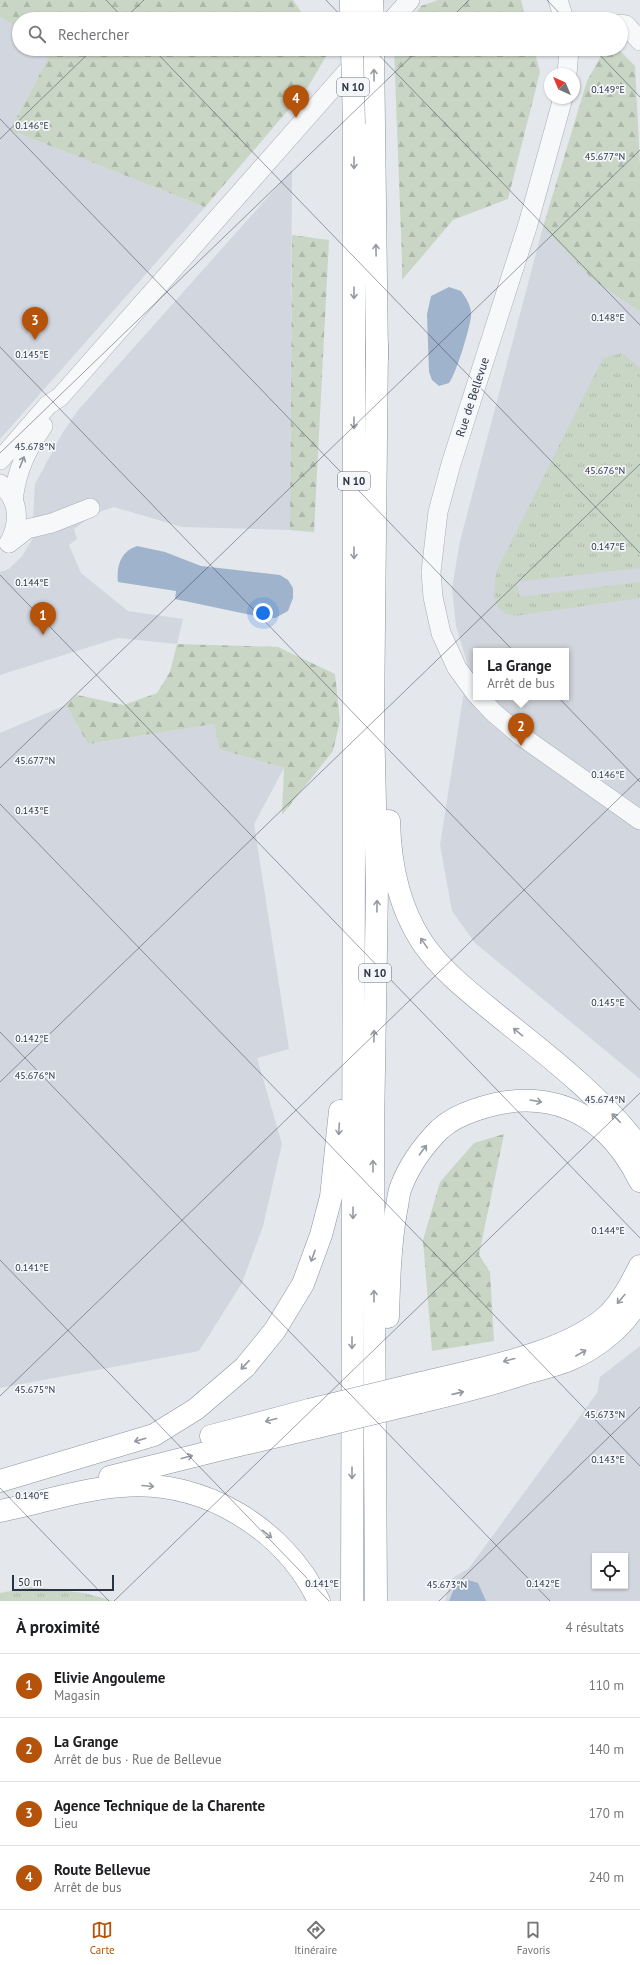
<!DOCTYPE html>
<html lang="fr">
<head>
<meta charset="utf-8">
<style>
  :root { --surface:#fff; --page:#f2f2f2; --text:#202124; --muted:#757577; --line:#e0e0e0; --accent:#b45309 }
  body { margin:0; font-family:"PT Sans",sans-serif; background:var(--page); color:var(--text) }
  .controls { position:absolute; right:12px; bottom:12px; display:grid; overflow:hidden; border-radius:0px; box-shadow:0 1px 3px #0004 }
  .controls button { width:36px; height:36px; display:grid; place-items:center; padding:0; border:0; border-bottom:1px solid var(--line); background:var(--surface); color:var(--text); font:20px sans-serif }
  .compass { position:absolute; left:544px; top:68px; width:36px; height:36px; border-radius:50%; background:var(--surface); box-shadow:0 1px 3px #0004; rotate:316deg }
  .scale { position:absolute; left:12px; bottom:10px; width:102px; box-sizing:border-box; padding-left:4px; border:2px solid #2b3445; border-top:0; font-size:11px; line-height:14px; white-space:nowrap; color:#2b3445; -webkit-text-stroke:3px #f4f6f9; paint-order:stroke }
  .you { position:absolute; left:263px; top:613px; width:14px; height:14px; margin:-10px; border:3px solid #fff; border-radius:50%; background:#1a73e8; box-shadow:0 0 0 6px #1a73e833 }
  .badge { display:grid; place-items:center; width:26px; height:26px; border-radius:50%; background:var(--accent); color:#fff; font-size:13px; font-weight:700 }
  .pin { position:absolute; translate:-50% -33px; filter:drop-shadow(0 1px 2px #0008) }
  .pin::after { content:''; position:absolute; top:21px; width:14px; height:12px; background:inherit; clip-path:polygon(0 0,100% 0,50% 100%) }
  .popup { position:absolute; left:473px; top:648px; width:96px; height:52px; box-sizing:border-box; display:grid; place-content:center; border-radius:0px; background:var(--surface); filter:drop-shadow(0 1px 3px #0005); font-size:13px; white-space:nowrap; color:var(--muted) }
  .popup b { font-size:15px; color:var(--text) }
  .popup::after { content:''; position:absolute; left:50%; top:100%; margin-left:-8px; border:8px solid transparent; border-top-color:var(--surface) }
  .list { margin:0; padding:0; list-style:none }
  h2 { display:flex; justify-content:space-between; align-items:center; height:52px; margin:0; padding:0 16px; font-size:17px }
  h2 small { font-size:13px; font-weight:400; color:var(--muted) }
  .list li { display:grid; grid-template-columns:26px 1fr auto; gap:12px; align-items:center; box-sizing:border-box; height:64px; padding:0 16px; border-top:1px solid var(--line) }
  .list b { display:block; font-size:15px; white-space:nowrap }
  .list p { margin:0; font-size:13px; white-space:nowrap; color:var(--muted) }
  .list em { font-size:13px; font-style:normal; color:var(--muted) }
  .icon { flex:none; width:22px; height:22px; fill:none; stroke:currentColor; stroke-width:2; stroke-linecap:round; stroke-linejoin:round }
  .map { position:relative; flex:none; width:640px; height:1601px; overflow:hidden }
  .search { position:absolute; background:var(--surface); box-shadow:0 1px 3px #0004; left:12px; right:12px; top:12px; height:44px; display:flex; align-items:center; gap:10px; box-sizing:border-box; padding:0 14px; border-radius:22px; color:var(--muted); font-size:15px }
  .sheet { height:308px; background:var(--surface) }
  nav { display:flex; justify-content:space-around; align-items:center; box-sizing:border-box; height:56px; border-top:1px solid var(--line); background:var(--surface); font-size:11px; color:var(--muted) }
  nav a { display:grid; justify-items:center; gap:2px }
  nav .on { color:var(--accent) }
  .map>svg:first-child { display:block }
  .built { fill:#d2d6de; fill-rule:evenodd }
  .grass { fill:url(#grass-tufts) }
  .forest { fill:url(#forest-firs) }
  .water { fill:#9fb4cc }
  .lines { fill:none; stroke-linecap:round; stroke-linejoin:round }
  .minor-casing { stroke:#a9aeb7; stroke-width:20 }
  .highway-casing { stroke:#8b94a3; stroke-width:23 }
  .minor { stroke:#f7f8fa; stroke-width:19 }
  .highway { stroke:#fff; stroke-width:22 }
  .highway-bridge-casing { stroke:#8b94a3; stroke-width:23; stroke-linecap:butt }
  .highway-bridge { stroke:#fff; stroke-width:22 }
  .oneway { stroke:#959aa2 }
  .oneway2 { stroke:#9196a0 }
  .ticks { fill:none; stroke:#2b3445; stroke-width:1; stroke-opacity:0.45 }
  .labels { text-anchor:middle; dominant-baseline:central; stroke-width:3.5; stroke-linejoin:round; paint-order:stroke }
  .shield { fill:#f4f6f9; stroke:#676e7b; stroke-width:1 }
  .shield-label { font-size:11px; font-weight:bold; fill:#2b3445 }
  .street-label { font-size:12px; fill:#2b3445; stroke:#f4f6f9 }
  .ticks-label { font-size:10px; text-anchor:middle; fill:#2b3445; stroke:#f4f6f9; stroke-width:3.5; stroke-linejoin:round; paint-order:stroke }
</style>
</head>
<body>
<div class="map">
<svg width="640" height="1601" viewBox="0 0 640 1601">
  <defs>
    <pattern id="grass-tufts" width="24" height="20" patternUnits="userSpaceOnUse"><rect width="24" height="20" fill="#c9d6c5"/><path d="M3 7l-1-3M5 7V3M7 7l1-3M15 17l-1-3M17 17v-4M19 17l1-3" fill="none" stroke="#adb8ab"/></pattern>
    <pattern id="forest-firs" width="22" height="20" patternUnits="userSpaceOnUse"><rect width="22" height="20" fill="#c9d6c5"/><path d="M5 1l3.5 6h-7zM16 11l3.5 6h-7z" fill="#adb8ab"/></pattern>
  </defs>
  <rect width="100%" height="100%" fill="#e4e7ec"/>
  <g class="built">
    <polygon points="0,17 19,28 19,49 53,49 10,130 205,207 0,439"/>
    <polygon points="292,170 290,530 182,527 114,507 96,513 74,529 77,539 69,545 81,573 128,611 183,619 177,644 118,638 0,675 0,572 9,569 22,556 32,540 35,484 63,432 79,409"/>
    <path d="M543,227L592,279L640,312V1079L475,943L452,911L440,845L468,666L456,626L452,588L460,541ZM476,651H566V697H476Z"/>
    <polygon points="66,705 88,744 214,724 219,749 284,768 254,824 289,1049 257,1058 282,1144 263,1226 242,1283 199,1351 0,1388 0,733"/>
    <path d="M640,1346V1601H445L451,1579L469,1568L597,1393L600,1377ZM595,1556H625V1586H595Z"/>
  </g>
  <g class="grass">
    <path d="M622,353L640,368V568L516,582L520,597L640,582V598L514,616C511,615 505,614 502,611C490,602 495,582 497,570L603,358Z"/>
    <polygon points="31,1587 84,1593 114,1601 0,1601 0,1593"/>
  </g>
  <g class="forest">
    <polygon points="0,0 293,0 306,19 19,19 19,28 0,17"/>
    <polygon points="438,0 521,0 526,19 412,19 421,6"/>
    <polygon points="53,49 328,49 329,51 308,87 205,207 10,130"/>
    <polygon points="394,49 534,49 540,72 508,199 453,220 402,280 402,260"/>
    <polygon points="605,49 618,49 635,66 640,165 640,312 592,279 543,227 587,81"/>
    <polygon points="292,235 329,240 314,532 290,530"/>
    <polygon points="177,644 278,647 335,674 340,721 333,751 282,815 284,768 219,749 214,724 88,744 66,705 77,695 124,705 157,693 170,672"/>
    <polygon points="504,1134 479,1255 490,1272 494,1341 432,1351 423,1240 440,1182 474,1143"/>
  </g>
  <g class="water">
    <path d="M449,287L461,291C466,298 472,307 471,316C470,328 456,374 449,383L439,386L432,380L429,372L427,314L431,296Z"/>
    <path d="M137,546L165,552L201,566L280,575L288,580L293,588V598L288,611L275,618H266L175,599L176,591L118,582C116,566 121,551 137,546Z"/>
    <polygon points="468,1580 478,1583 486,1601 449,1601 455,1586"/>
  </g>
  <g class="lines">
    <defs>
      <g id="minor">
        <polyline points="558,0 564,19"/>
        <polyline points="393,19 410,0"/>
        <polyline points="621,24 626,25 640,41"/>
        <polyline points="567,74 569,49"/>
        <polyline points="0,460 48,405 60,397 359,58"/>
        <path d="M0,484C20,499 20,523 9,543"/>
        <path d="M13,500C17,469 26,451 43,426"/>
        <polyline points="9,543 27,529 52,523 90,508"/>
        <polyline points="476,694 457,668 441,633 433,597 431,572 438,512 451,464 528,224 563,98"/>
        <polyline points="479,697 493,712 520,735 640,820"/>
      </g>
      <g id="highway">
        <polyline points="351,0 351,19"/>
        <polyline points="372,0 373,19"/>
        <polyline points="373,49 377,358"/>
        <path d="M389,821C390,862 399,907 422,942C443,973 473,995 501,1018C550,1057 603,1098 640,1148"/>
        <path d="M388,1317C389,1281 390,1246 396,1211C398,1203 398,1194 401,1187C409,1166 424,1145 440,1129C449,1121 463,1114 475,1110C521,1094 567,1097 605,1132C620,1146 631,1163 640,1181"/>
        <path d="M421,1383C477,1369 567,1354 609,1314C623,1300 631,1283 640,1266"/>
        <path d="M420,1402C454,1394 487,1386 520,1375C536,1370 554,1366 569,1360C598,1348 624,1326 640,1299"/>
        <polyline points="211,1436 309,1410"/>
        <polyline points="110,1477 222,1449 317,1427"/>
        <polyline points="0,1481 154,1435 196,1409 245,1367 275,1330 303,1284 321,1235 331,1197 340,1111"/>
        <path d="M0,1511C40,1503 80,1489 122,1486C203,1479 284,1528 319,1601"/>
        <polyline points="352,1601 354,838 354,124"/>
        <polyline points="376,1601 373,1129 377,889 373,719 377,345"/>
      </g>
    </defs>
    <use href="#minor" class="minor-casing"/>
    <use href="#highway" class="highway-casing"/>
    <use href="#minor" class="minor"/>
    <use href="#highway" class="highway"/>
    <defs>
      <g id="highway-bridge">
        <polyline points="352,49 354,124"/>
        <polyline points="309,1410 421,1383"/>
        <polyline points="317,1427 420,1402"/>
      </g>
    </defs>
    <use href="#highway-bridge" class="highway-bridge-casing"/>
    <use href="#highway-bridge" class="highway-bridge"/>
  </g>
  <defs><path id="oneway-shaft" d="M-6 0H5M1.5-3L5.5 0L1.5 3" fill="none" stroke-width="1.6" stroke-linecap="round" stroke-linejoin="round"/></defs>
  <g class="oneway">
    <use href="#oneway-shaft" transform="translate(374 75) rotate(-91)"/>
    <use href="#oneway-shaft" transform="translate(354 163) rotate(90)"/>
    <use href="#oneway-shaft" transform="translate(376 250) rotate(-91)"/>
    <use href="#oneway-shaft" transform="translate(354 293) rotate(90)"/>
    <use href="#oneway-shaft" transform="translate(354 423) rotate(90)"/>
    <use href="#oneway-shaft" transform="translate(354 553) rotate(90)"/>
    <use href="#oneway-shaft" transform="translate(377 906) rotate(-89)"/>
    <use href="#oneway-shaft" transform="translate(424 943) rotate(-125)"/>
    <use href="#oneway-shaft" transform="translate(518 1032) rotate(-140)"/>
    <use href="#oneway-shaft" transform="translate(374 1036) rotate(-89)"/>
    <use href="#oneway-shaft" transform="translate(536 1101) rotate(10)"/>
    <use href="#oneway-shaft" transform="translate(616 1118) rotate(-134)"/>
    <use href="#oneway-shaft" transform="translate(339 1129) rotate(93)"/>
    <use href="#oneway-shaft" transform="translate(423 1150) rotate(-53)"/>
    <use href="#oneway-shaft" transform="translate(373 1166) rotate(-90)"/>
    <use href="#oneway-shaft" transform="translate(353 1213) rotate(90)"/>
    <use href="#oneway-shaft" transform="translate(313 1256) rotate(110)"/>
    <use href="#oneway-shaft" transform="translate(374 1296) rotate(-90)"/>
    <use href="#oneway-shaft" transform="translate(621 1299) rotate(130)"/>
    <use href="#oneway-shaft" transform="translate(352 1343) rotate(90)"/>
    <use href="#oneway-shaft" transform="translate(581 1353) rotate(-30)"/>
    <use href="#oneway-shaft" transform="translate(509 1360) rotate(165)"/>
    <use href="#oneway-shaft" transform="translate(245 1365) rotate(133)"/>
    <use href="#oneway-shaft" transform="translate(458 1393) rotate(-13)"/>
    <use href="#oneway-shaft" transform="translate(271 1420) rotate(165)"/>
    <use href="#oneway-shaft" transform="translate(140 1440) rotate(164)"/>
    <use href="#oneway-shaft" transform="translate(187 1457) rotate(-14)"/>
    <use href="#oneway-shaft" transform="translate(352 1473) rotate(90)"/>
    <use href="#oneway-shaft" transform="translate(148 1486) rotate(5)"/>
    <use href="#oneway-shaft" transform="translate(267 1534) rotate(39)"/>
  </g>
  <use class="oneway2" href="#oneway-shaft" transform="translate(22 462) rotate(-68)"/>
  <path class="ticks" d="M106,0L124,19M326,0L344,19M547,0L565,19M124,19L144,0M450,19L469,0M153,49L640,553M373,49L640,325M594,49L640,97M0,119L640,782M0,139L93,49M0,347L640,1010M0,453L419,49M0,575L640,1238M0,768L640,150M0,804L640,1466M0,1032L550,1601M0,1082L640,464M0,1260L329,1601M0,1396L640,778M0,1488L109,1601M114,1601L640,1093M439,1601L640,1407"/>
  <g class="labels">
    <g class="shield">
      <rect x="337" y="78" width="32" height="18" rx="3"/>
      <rect x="338" y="472" width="32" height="18" rx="3"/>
      <rect x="359" y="964" width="32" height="18" rx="3"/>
    </g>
    <g class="shield-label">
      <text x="353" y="87">N 10</text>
      <text x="354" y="481">N 10</text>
      <text x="375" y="973">N 10</text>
    </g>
    <g class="street-label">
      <text transform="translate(472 397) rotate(-72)">Rue de Bellevue</text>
    </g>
  </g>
  <g class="ticks-label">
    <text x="608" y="93">0.149°E</text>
    <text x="32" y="129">0.146°E</text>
    <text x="605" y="160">45.677°N</text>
    <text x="608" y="321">0.148°E</text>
    <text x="32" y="358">0.145°E</text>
    <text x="35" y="450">45.678°N</text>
    <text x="605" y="474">45.676°N</text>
    <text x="608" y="550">0.147°E</text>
    <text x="32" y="586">0.144°E</text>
    <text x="35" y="764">45.677°N</text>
    <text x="608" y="778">0.146°E</text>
    <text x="32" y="814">0.143°E</text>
    <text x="608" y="1006">0.145°E</text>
    <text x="32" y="1042">0.142°E</text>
    <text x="35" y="1079">45.676°N</text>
    <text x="605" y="1103">45.674°N</text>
    <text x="608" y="1234">0.144°E</text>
    <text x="32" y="1271">0.141°E</text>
    <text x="35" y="1393">45.675°N</text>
    <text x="605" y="1418">45.673°N</text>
    <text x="608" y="1463">0.143°E</text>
    <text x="32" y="1499">0.140°E</text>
    <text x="322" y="1587">0.141°E</text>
    <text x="543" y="1587">0.142°E</text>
    <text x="447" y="1588">45.673°N</text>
  </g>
</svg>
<div class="controls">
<button><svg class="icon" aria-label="locate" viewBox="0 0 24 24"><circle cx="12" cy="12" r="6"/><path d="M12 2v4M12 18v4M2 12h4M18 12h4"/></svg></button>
</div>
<svg class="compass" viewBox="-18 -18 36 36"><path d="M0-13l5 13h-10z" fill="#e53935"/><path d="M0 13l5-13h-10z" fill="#757577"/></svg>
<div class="scale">50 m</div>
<div class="you"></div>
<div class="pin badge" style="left:43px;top:635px">1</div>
<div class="pin badge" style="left:521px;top:746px">2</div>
<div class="popup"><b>La Grange</b>Arrêt de bus</div>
<div class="pin badge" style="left:35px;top:340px">3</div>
<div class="pin badge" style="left:296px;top:118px">4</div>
<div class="search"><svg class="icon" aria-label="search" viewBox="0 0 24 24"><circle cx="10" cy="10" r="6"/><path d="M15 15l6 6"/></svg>Rechercher</div>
</div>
<section class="sheet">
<h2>À proximité<small>4 résultats</small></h2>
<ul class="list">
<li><span class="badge">1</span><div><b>Elivie Angouleme</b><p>Magasin</p></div><em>110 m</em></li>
<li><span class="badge">2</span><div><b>La Grange</b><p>Arrêt de bus · Rue de Bellevue</p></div><em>140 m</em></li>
<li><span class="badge">3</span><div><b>Agence Technique de la Charente</b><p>Lieu</p></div><em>170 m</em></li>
<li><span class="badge">4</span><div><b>Route Bellevue</b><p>Arrêt de bus</p></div><em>240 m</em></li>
</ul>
</section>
<nav>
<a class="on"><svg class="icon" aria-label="map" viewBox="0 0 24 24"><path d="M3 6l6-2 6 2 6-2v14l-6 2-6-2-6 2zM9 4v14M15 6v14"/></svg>Carte</a>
<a><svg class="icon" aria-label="directions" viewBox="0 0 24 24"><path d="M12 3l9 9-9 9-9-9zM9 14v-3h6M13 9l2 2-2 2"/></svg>Itinéraire</a>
<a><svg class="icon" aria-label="saved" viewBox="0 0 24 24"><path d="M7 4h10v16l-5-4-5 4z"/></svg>Favoris</a>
</nav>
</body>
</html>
